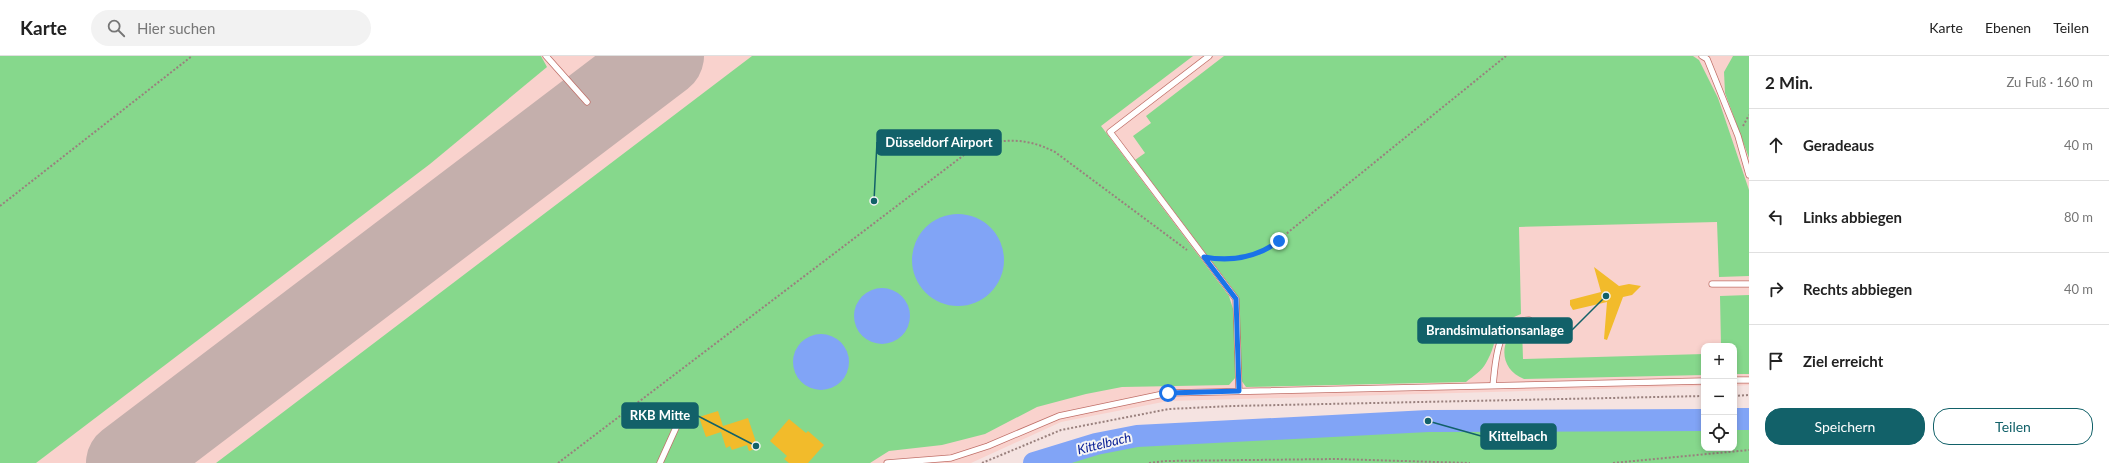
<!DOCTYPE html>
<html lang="de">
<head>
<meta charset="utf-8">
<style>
  :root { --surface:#fff; --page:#f2f2f2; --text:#222; --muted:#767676; --line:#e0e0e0; --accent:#126169 }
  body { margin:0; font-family:Lato,sans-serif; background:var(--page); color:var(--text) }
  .controls { position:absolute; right:12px; bottom:12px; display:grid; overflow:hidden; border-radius:8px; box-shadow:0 2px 6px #0003 }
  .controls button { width:36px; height:36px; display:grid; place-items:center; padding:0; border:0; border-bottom:1px solid var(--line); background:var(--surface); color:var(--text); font:20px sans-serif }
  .stop { position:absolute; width:12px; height:12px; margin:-9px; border:3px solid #1a73e8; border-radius:50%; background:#fff }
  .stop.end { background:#1a73e8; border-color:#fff; box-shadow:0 1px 4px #0008 }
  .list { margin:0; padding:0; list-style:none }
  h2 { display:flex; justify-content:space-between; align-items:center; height:52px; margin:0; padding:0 16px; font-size:17px }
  h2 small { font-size:13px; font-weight:400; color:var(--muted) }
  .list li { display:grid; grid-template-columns:26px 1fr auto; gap:12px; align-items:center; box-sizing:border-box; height:72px; padding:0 16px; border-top:1px solid var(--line) }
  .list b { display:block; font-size:15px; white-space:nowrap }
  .list em { font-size:13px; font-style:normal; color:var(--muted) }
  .actions { display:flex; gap:8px; padding:12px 16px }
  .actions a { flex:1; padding:9px 0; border:1px solid var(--accent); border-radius:16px; text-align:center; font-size:14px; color:var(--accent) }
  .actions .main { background:var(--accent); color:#fff }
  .icon { flex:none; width:22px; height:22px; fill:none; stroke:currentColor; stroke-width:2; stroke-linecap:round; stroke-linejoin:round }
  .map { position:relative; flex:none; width:1749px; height:407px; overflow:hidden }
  header { display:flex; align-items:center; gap:24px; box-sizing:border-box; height:56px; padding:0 20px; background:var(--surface); border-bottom:1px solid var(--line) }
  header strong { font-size:19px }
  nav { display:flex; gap:22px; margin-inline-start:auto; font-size:14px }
  .search { width:280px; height:36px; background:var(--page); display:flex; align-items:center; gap:10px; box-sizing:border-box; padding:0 14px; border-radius:22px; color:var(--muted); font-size:15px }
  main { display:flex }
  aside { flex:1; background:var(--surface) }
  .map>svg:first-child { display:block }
  .built { fill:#f9d2cd }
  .green { fill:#86d88c }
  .water { fill:#81a4f6 }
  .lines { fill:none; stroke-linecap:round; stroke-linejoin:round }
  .river { stroke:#81a4f6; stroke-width:22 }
  .taxiway { stroke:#c4afac; stroke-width:33 }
  .runway { stroke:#c4afac; stroke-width:82 }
  .building { fill:#f2bb2b }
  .lane-casing { stroke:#c07069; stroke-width:7 }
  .path { stroke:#99807d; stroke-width:2; stroke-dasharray:2 2; stroke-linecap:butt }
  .lane { stroke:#fff; stroke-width:5.5 }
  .route { stroke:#1a73e8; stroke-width:5 }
  .labels { text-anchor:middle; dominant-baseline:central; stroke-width:4; stroke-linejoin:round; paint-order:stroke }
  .water-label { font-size:13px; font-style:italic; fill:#0b2197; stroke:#f5f5f5 }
  .leader { fill:none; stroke:#126169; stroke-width:1.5 }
  .callout-dot { fill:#126169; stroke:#f5f5f5; stroke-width:1.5 }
  .callout { fill:#126169; stroke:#126169; stroke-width:1.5 }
  .callout-label { font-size:13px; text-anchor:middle; font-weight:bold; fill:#fff }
</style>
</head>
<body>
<header>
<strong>Karte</strong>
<div class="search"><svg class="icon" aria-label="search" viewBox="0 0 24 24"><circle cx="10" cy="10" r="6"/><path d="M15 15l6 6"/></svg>Hier suchen</div>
<nav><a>Karte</a><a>Ebenen</a><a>Teilen</a></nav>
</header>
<main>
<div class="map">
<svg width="1749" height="407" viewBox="0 0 1749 407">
  <rect width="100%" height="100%" fill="#f5e3e1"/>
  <polygon class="built" points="0,0 1749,0 1749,329 1734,330 1734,290 1704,290 1704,330 1168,345 1061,366 971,407 0,407"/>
  <g class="green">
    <polygon points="0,0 541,0 547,11 430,108 36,407 0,407"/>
    <polygon points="752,0 1193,0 1101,70 1229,240 1234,256 1236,321 1229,329 1122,331 1086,338 1037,351 985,378 942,389 889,395 870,407 216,407"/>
    <path d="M1224,0H1693L1699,4L1718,42L1749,134V220L1719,221L1717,166L1519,171L1521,258C1490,270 1500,284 1486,307C1482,315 1473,320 1466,326L1246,331L1241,324L1239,244L1232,232L1135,104L1145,97L1133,80L1151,67L1146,60Z"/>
    <polygon points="1733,0 1749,0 1749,102 1725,37 1724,16"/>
    <polygon points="1749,239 1749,318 1734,318 1734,290 1721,290 1720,240"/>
    <path d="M1516,272H1522L1523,303L1704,298V319L1524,323C1501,314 1498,288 1516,272Z"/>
    <polygon points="1749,366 1749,407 1059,407 1132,385 1334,377 1704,368 1704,392 1734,392 1734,367"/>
  </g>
  <g class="water">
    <circle cx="958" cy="204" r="46"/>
    <circle cx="882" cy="260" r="28"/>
    <circle cx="821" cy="306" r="28"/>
  </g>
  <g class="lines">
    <g class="river">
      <polyline points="1734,363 1749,363"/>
      <polyline points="1034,407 1096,388 1137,380 1428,365 1704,364"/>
    </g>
    <polyline class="taxiway" points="506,119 587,46 631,0"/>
    <polyline class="runway" points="127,407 663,0"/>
  </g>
  <g class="building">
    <polygon points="1594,211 1619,230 1629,228 1641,230 1632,239 1623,241 1607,284 1604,283 1607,246 1573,254 1570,249 1570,244 1601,236"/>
    <polygon points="718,355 723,370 748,362 758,392 749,395 747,389 732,394 730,390 726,392 721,376 706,381 699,361"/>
    <polygon points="789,363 806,377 808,375 824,389 808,407 789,407 784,403 787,400 770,385"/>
  </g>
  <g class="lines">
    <defs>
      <g id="lane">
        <polyline points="546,0 587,46"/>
        <polyline points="1209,0 1110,76 1236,243 1239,335"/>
        <polyline points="1702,0 1707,3 1738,80 1749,119"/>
        <polyline points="1712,228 1749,228"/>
        <polyline points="1734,324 1749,324"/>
        <path d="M1493,329C1496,303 1496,265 1529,264"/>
        <polyline points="660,407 684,354"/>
        <polyline points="887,407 951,402 988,390 1059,360 1168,337 1704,325"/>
      </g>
    </defs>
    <use href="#lane" class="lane-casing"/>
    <g class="path">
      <polyline points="1743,70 1749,59"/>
      <polyline points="0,150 192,0"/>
      <polyline points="1218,203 1249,201 1270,191 1506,0"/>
      <polyline points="1734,340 1749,339"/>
      <path d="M558,407L964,99C994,81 1024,80 1055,96L1187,194"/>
      <polyline points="982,407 1061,374 1169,353 1232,350 1704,340"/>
      <polyline points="1149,407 1166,405 1336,403 1470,407"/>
      <polyline points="1613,407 1749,394"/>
    </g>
    <use href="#lane" class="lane"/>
  </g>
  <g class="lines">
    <path class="route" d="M1168,337L1239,335L1236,243L1204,201C1232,206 1256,202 1279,185"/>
  </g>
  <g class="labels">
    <g class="water-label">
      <text transform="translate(1104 387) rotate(-14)">Kittelbach</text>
    </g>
  </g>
  <path class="leader" d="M874 145L877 86M1606 240L1572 274M756 390L698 360M1428 365L1481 380"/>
  <g class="callout-dot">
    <circle cx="874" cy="145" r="4"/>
    <circle cx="1606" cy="240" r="4"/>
    <circle cx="756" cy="390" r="4"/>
    <circle cx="1428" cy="365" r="4"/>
  </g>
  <g class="callout">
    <rect x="877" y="74" width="124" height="25" rx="4"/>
    <rect x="1418" y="262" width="154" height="25" rx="4"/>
    <rect x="622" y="347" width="76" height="25" rx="4"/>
    <rect x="1481" y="368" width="75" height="25" rx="4"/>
  </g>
  <g class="callout-label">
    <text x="939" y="91">Düsseldorf Airport</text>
    <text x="1495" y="279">Brandsimulationsanlage</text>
    <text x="660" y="364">RKB Mitte</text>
    <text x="1518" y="385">Kittelbach</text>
  </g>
</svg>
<div class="controls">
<button>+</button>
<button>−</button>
<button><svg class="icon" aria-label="locate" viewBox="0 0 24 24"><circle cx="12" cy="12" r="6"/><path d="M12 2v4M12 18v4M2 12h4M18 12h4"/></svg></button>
</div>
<div class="stop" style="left:1168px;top:337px"></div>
<div class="stop end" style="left:1279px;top:185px"></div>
</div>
<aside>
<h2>2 Min.<small>Zu Fuß · 160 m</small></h2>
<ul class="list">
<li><svg class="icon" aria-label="ahead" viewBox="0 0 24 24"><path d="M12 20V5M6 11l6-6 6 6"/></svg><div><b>Geradeaus</b></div><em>40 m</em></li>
<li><svg class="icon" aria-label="left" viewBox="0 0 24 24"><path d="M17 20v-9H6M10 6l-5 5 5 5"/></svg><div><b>Links abbiegen</b></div><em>80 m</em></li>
<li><svg class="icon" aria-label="right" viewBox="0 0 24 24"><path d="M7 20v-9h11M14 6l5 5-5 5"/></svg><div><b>Rechts abbiegen</b></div><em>40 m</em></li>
<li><svg class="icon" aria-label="arrive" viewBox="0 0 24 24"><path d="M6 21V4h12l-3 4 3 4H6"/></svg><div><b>Ziel erreicht</b></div></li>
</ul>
<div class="actions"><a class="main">Speichern</a><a>Teilen</a></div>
</aside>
</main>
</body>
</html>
